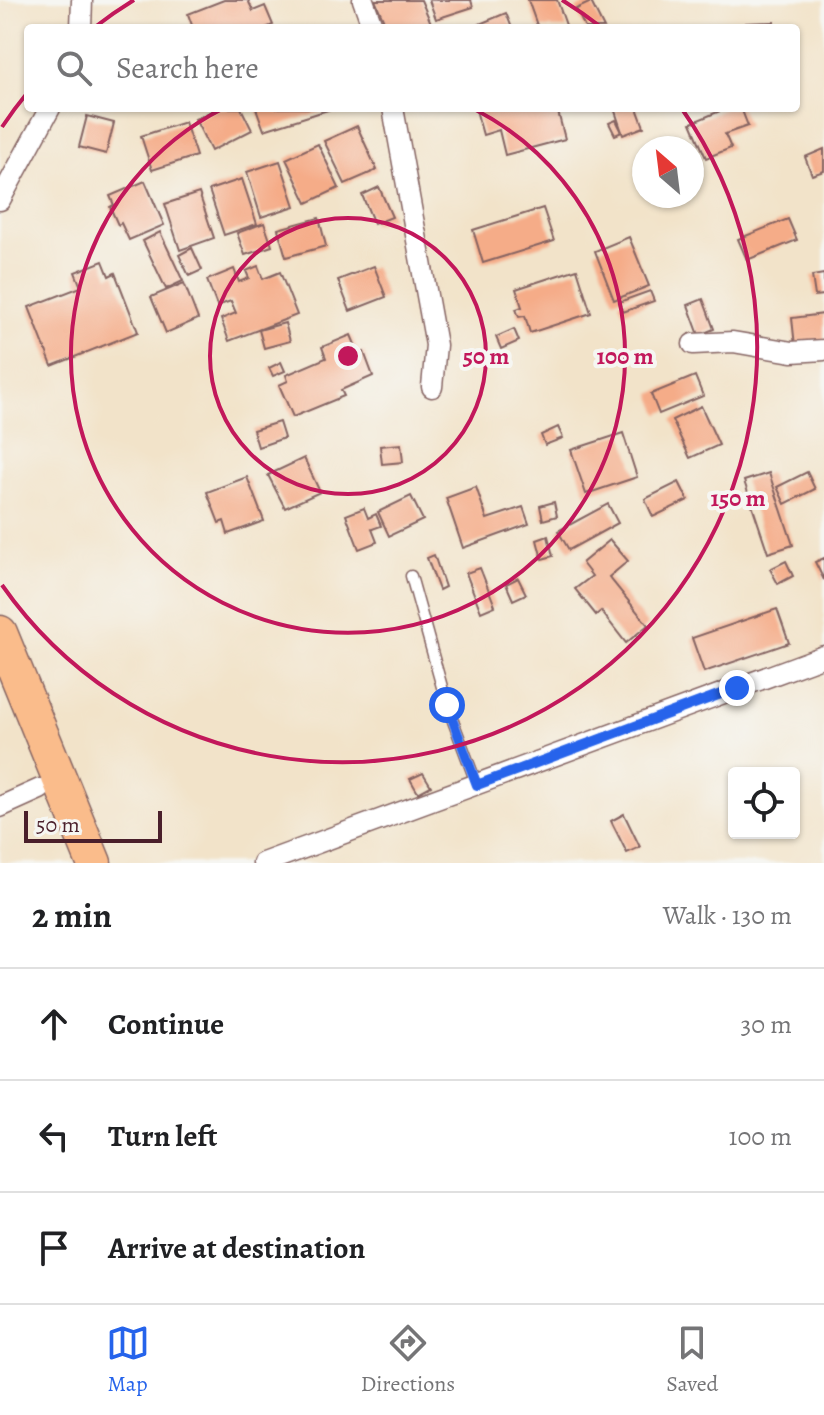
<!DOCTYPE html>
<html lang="en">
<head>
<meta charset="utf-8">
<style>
  :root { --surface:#fff; --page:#f6f6f6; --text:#202124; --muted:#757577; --line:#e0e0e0; --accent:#2563eb }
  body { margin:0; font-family:Alegreya,serif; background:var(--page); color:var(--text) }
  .controls { position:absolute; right:24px; bottom:24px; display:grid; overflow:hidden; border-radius:8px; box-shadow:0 2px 6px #0004 }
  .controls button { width:72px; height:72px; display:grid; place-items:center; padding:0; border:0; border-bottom:2px solid var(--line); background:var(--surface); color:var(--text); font:40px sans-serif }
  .compass { position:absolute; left:632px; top:136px; width:72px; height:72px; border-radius:50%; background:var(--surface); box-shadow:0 2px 6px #0004; rotate:332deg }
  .scale { position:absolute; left:24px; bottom:20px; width:138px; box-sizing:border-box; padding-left:8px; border:4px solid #4a1f2b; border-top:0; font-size:22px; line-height:28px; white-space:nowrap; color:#4a1f2b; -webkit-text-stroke:6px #f6f6f2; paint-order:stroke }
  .stop { position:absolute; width:24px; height:24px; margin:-18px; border:6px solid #2563eb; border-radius:50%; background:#fff }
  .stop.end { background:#2563eb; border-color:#fff; box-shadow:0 2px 8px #0008 }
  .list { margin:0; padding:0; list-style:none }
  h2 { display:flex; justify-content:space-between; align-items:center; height:104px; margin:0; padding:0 32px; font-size:34px }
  h2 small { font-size:26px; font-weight:400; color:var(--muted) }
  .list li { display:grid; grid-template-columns:52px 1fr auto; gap:24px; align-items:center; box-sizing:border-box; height:112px; padding:0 32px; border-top:2px solid var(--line) }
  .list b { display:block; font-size:30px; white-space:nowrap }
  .list em { font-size:26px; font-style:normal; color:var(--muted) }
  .icon { flex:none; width:44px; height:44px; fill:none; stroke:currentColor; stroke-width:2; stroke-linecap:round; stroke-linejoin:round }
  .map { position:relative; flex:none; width:824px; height:863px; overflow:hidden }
  .search { position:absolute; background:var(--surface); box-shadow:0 2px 6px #0004; left:24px; right:24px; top:24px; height:88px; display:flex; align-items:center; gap:20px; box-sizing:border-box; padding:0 28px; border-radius:8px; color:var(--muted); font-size:30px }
  .sheet { height:440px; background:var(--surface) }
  nav { display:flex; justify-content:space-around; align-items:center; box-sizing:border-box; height:112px; border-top:2px solid var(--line); background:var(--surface); font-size:22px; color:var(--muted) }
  nav a { display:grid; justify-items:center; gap:4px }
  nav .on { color:var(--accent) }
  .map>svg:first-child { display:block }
  .building { fill:#f5ac88 }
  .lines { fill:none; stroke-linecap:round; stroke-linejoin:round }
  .service-casing { stroke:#856462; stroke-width:13 }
  .minor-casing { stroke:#856462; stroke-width:23 }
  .primary-casing { stroke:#856462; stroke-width:37 }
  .service { stroke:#fff; stroke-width:10 }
  .minor { stroke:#fff; stroke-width:20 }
  .primary { stroke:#fabc8b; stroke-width:34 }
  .route { stroke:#2563eb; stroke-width:10 }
  .ring { fill:none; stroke:#c2185b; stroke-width:4 }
  .centre { fill:#c2185b; stroke:#f6f6f2; stroke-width:4 }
  .ring-label { font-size:24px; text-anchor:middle; font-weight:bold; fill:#c2185b; stroke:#f6f6f2; stroke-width:8; stroke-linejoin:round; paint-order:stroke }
</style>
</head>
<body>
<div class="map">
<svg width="824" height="863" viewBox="0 0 824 863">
  <rect width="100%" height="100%" fill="#f6f6f2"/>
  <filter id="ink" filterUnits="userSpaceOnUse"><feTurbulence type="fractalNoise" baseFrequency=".0125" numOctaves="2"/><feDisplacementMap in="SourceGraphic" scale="16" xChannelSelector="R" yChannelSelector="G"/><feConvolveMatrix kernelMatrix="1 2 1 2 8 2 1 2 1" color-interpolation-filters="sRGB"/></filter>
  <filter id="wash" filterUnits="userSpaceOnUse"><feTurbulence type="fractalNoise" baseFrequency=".006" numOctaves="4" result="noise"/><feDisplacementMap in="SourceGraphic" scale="32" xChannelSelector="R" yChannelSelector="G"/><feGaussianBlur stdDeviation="1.8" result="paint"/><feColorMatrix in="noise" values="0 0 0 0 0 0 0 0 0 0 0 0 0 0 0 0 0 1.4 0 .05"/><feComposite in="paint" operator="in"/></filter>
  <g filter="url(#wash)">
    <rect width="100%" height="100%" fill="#f2e3c9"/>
    <g id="blocks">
      <g class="building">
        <polygon points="224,0 248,0 253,11 265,6 273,25 266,28 193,28 188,14"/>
        <polygon points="375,0 421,0 431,23 419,28 387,28"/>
        <polygon points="429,0 471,0 473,7 436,19"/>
        <polygon points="528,0 557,0 567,28 538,28"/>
        <polygon points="591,2 604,28 585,28 576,9"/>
        <polygon points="506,13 512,28 470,28"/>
        <polygon points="774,22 774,28 746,28 746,23"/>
        <polygon points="218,108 241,108 252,130 211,151 195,119"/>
        <polygon points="256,108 331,108 331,109 264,130"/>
        <polygon points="483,108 557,108 565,139 505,155 499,130 483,135 476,110"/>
        <polygon points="614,108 637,108 644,127 623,135"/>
        <polygon points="727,108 741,108 748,126 725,134 731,148 706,158 691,123"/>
        <polygon points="87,116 114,123 106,154 79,147"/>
        <polygon points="616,120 622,132 615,135 609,123"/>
        <polygon points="185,122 196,156 152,170 141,136"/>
        <polygon points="357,126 377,170 345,184 324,141"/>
        <polygon points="318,144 339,188 307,203 286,159"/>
        <polygon points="824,149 824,171 812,175 805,157"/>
        <polygon points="280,161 295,206 261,217 247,172"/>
        <polygon points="242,179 257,224 224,235 209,190"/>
        <polygon points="145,181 164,225 129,240 121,223 118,225 110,207 114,205 110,196"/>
        <polygon points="379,187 392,217 374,224 362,195"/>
        <polygon points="199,193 214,238 180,250 165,204"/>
        <polygon points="543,208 554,241 483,263 473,230"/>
        <polygon points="319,218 326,246 286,257 278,229"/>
        <polygon points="788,219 797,240 747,260 738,239"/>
        <polygon points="264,223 272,246 245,255 237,233"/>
        <polygon points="160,232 183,281 166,289 143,241"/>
        <polygon points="629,237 649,286 614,300 595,251"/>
        <polygon points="192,248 202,270 189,276 179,255"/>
        <polygon points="103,261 109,276 115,273 138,332 52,366 29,307 81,287 75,272"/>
        <polygon points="258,266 263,279 280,272 297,315 229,341 221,319 236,313 231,301 217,306 207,280 234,269 239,282 249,278 246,271"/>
        <polygon points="374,266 386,297 350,311 338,280"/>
        <polygon points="577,269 591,313 530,333 525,316 519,317 516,309 522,307 516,289"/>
        <polygon points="824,274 824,295 815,296 812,276"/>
        <polygon points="184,283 198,319 166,333 151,297"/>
        <polygon points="650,291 654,301 623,312 619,302"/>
        <polygon points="703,299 714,329 699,335 688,305"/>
        <polygon points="824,314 824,343 795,346 792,318"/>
        <polygon points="285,323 290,341 264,348 259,330"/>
        <polygon points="514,329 519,341 501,349 496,337"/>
        <polygon points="351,335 359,354 364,352 373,376 341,390 344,396 293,417 279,385 288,381 286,375 326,358 322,347"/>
        <polygon points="281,362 285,371 273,376 269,368"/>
        <polygon points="695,376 703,396 659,414 651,394"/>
        <polygon points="701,406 719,445 690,458 672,420"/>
        <polygon points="279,422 284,438 258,447 253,430"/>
        <polygon points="558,427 563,438 545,445 541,435"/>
        <polygon points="623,433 637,477 586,494 571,450"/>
        <polygon points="401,444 403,462 382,464 380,446"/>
        <polygon points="304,458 320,492 285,508 268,475"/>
        <polygon points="807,472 815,489 785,504 777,487"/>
        <polygon points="769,473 793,545 768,553 744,481"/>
        <polygon points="247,477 264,521 228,534 224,521 219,523 207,492"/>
        <polygon points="679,482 688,500 653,517 645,499"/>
        <polygon points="476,487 487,519 523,507 529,524 463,548 446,498"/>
        <polygon points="411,496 423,520 389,536 378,512"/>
        <polygon points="554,502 557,516 543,520 540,506"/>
        <polygon points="608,504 618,523 569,550 558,531"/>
        <polygon points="364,508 368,518 376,514 381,526 372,529 377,542 359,549 346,515"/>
        <polygon points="548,536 553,556 542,559 537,540"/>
        <polygon points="610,540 628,561 609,577 648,625 626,643 601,611 596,615 575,589 592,576 582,563"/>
        <polygon points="434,555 445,587 439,590 427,558"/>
        <polygon points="824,558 824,580 815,562"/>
        <polygon points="786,561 793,576 778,584 770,569"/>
        <polygon points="480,568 495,606 481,612 466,573"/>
        <polygon points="518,578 526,594 513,600 506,584"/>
        <polygon points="777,609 789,643 704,672 692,638"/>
        <polygon points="423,773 431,786 418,793 410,779"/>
        <polygon points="624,814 640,847 627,853 611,821"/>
      </g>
    </g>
  </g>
  <g filter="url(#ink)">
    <use href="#blocks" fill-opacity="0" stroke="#856462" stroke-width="2"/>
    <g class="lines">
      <defs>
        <polyline id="service" points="411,576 447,705 477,785"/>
        <g id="minor">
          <polyline points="363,0 373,28"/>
          <polyline points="81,28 82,0"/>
          <polyline points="393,108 436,345 432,387"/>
          <polyline points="0,200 50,108"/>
          <polyline points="693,344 733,342 792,352 824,350"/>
          <polyline points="0,807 40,789"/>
          <polyline points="263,863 824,656"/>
        </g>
        <polyline id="primary" points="0,633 94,863"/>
      </defs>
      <use href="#service" class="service-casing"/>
      <use href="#minor" class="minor-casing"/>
      <use href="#primary" class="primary-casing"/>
      <use href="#service" class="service"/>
      <use href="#minor" class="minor"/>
      <use href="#primary" class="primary"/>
    </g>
  </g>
  <g class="lines" filter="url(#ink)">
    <polyline class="route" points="447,705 477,785 737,688"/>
  </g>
  <g class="ring">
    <circle cx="348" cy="356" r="138"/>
    <path d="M472 108A277 277 0 1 1 224 108"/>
    <path d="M2 127A415 415 0 0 1 28 92M95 27A415 415 0 0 1 134 0M562 0A415 415 0 0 1 601 27M682 109A415 415 0 1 1 2 585"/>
  </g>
  <circle cx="348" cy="356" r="12" class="centre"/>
  <g class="ring-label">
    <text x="486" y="364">50 m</text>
    <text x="625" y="364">100 m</text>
    <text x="738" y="506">150 m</text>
  </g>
</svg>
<div class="controls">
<button><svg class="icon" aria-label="locate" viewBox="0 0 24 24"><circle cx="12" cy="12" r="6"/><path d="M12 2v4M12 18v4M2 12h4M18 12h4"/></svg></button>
</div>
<svg class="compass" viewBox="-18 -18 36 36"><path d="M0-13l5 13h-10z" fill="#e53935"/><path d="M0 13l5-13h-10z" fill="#757577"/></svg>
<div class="scale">50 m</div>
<div class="stop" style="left:447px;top:705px"></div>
<div class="stop end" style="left:737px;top:688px"></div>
<div class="search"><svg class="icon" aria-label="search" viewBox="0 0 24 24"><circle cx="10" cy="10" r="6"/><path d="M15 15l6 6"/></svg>Search here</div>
</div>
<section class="sheet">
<h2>2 min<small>Walk · 130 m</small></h2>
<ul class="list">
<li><svg class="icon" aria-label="ahead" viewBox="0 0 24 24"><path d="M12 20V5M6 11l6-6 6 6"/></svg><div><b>Continue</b></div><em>30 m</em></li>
<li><svg class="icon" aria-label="left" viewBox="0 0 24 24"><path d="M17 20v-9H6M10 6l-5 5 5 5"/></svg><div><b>Turn left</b></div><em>100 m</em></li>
<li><svg class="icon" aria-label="arrive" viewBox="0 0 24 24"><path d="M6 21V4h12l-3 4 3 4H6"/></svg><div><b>Arrive at destination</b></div></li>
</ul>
</section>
<nav>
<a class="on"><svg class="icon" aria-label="map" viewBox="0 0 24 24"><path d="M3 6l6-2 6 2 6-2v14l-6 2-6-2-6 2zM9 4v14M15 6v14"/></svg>Map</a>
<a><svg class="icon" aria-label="directions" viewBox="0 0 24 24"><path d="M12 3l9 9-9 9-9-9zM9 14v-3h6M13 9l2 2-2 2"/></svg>Directions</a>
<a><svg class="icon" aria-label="saved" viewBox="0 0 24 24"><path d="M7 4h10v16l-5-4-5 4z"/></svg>Saved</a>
</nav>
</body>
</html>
